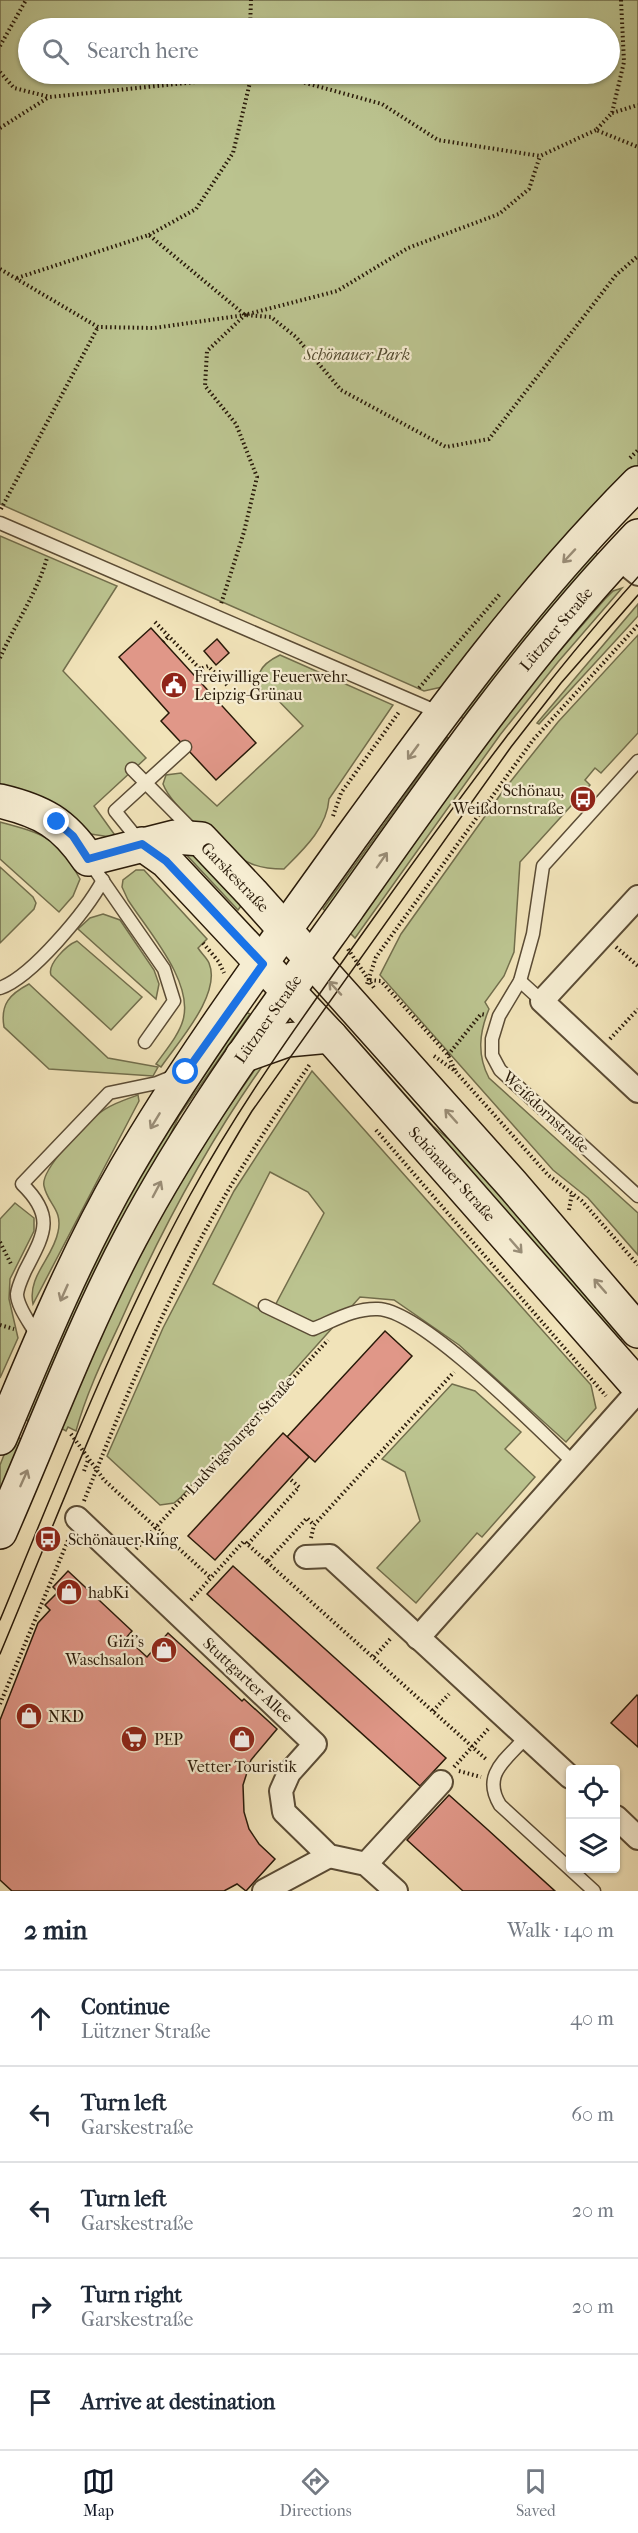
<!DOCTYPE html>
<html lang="en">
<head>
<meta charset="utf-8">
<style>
  :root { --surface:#fff; --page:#f2f2f3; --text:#1f2937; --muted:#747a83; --line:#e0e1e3; --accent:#111827 }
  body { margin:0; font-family:"IM FELL French Canon",serif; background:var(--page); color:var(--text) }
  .controls { position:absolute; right:18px; bottom:18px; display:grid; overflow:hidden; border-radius:6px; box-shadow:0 2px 4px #0004 }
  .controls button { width:54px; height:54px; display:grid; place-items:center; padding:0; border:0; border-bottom:2px solid var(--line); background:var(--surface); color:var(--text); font:30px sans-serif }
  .stop { position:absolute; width:18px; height:18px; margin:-14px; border:4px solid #1a73e8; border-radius:50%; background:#fff }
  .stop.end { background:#1a73e8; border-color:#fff; box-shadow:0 2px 6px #0008 }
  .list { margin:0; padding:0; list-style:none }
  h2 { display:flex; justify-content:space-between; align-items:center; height:78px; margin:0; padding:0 24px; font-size:26px }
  h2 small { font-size:20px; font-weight:400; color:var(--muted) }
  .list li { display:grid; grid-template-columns:39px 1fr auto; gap:18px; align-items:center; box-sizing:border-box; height:96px; padding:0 24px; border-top:2px solid var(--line) }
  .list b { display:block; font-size:22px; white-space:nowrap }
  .list p { margin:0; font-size:20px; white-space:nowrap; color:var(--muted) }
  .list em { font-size:20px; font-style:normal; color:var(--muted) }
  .icon { flex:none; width:33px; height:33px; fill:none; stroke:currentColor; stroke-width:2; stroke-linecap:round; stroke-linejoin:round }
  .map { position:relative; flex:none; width:638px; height:1891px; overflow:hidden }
  .search { position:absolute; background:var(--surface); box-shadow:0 2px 4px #0004; left:18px; right:18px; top:18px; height:66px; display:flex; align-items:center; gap:15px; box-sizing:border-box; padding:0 21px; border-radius:33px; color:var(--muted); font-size:22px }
  .sheet { height:558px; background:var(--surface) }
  nav { display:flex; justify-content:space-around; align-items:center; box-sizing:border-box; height:84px; border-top:2px solid var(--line); background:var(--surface); font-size:16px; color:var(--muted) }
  nav a { display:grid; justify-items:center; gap:3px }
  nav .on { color:var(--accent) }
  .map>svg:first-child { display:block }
  .green { fill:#bbc38f; stroke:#726e4c; stroke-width:1.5; fill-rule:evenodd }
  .building { fill:#e09788; stroke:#291a09; stroke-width:1.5 }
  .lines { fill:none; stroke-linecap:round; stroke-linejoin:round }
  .lane-casing { stroke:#5b4c35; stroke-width:15 }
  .street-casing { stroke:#5b4c35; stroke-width:26 }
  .secondary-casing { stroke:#291a09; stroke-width:36 }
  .path { stroke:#291a09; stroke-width:4; stroke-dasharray:1.5 3; stroke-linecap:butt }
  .lane { stroke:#f6edd2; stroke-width:12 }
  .street { stroke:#f6edd2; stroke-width:22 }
  .secondary { stroke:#f6edd2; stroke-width:33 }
  .tram { stroke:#291a09; stroke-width:1.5 }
  .oneway { stroke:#9a8e78 }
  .route { stroke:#1a73e8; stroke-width:8 }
  .labels { text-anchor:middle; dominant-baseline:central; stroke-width:4.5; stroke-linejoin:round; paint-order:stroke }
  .park-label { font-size:16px; font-style:italic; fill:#554d31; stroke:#f6edd2 }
  .street-label { font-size:16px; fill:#291a09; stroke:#f6edd2 }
  .poi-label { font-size:16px; fill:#291a09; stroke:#f6edd2; text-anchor:start }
</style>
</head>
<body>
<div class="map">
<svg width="638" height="1891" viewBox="0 0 638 1891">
  <rect width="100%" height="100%" fill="#f1e3b9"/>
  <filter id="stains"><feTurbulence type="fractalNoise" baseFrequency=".00333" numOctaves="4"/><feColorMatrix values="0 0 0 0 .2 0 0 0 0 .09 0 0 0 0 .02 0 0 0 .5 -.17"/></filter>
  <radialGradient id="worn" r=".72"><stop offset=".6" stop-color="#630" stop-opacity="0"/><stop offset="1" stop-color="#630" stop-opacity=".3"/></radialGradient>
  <g class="green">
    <path d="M0,0H638V468L442,687L424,691L0,504ZM28,28H610V74H28Z"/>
    <polygon points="0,536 117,586 63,671 146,758 94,806 117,838 84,833 0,794"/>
    <polygon points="594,550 600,557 470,721 460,717 472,692"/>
    <polygon points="622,588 558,662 500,735 355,938 346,929 523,693 605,599 613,591"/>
    <polygon points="638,604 638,616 628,627 539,724 537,723"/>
    <path d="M638,635V733L601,773L595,768L585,780L590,785L520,862L514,952L504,976L485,1002L489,1009C479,1033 477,1055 489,1078L638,1213V1255L588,1198L553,1170L380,975L401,934L503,791L558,722Z"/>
    <path d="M280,655L393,705L329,799C327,828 303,850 284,869C273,869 262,868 252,864C228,854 172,808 163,784L166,775L181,773L217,806L303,726L271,693L266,698C251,678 259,665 280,655Z"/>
    <polygon points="447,737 454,742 330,915 323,909"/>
    <path d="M0,822C45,834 57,837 80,879L73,896L59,912L0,859Z"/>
    <polygon points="189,846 243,903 238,910 181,849"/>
    <polygon points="0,867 33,897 36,903 34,909 0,943"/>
    <path d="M136,870H144L207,939L198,948C201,953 207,958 209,963C222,994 178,1042 161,1067L156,1064C165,1051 179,1035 183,1020C194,982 148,931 128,900L122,887L123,880Z"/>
    <polygon points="103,914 120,920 154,970 159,984 156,999 78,929 90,918"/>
    <path d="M77,941L142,997L111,1030L51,975C47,964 67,945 77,941Z"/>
    <path d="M29,984L108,1058L158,1067L153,1076L49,1069L4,1027C0,1004 10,994 29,984Z"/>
    <polygon points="240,1009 250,1014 179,1116 36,1424 20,1417 95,1248"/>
    <polygon points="345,1027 433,1126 478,1164 627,1334 614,1346 339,1034"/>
    <path d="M271,1054C210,1138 161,1230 119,1325C103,1359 86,1394 76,1431L68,1427L66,1431L57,1426L106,1312L192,1160L258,1065Z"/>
    <path d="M312,1071L591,1385L596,1408L566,1442L459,1345L394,1300L360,1297L181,1497L174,1503L160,1505L107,1456L163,1328L234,1191ZM270,1172L308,1192L324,1213L270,1315L213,1284Z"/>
    <path d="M138,1095L139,1101L33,1304C27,1276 53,1258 58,1232C63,1209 48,1205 44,1186C40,1170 84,1126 97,1115C109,1105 124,1100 138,1095Z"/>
    <polygon points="15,1203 34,1218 34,1231 10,1279 9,1299 18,1338 0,1378 0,1219"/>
    <polygon points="452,1384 475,1391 521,1432 505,1449 535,1477 482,1537 477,1533 416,1603 377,1568 420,1521 405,1472 382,1459"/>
    <polygon points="12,1435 28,1442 0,1508 0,1465"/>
  </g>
  <g class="building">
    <polygon points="151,628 256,743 216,780 161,721 169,713 119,657"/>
    <polygon points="217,639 229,653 216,665 204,651"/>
    <polygon points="385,1331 412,1356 315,1462 287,1437"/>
    <polygon points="283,1433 309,1457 215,1560 188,1536"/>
    <polygon points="233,1566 446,1758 420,1786 207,1594"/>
    <polygon points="68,1571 132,1631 126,1638 147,1657 168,1633 242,1701 244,1699 277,1729 251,1760 243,1785 244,1812 249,1829 259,1844 275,1859 246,1891 237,1884 224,1891 12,1891 0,1880 0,1720 38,1623 50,1610 45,1605 58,1592 53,1587"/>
    <polygon points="637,1695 638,1696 638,1747 611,1723"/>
    <polygon points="449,1795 487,1829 555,1891 463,1891 407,1840"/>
  </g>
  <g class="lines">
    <defs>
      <g id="lane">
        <polyline points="0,523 440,713"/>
        <polyline points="638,761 543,866 533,934 520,981 499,1016 492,1039 492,1055 500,1070 638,1196"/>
        <polyline points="132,769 194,832"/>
        <polyline points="141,843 115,811 185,747"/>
        <polyline points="89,861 164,969 174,1001 145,1042"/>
        <polyline points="520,981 542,1001"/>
        <path d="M0,988C32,977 87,910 103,880"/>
        <path d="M265,1306L313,1329C335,1320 355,1308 378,1309C422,1310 539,1430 574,1463"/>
        <path d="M37,1336C31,1324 17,1307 17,1294C18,1286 22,1278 25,1271C44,1234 56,1217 22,1184L109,1093L157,1083L174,1076"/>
        <path d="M526,1737C507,1759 481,1774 500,1805L594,1891"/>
      </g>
      <g id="street">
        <polyline points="617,557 638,574"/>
        <polyline points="638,897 542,1001 638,1091"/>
        <polyline points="77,1518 315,1744 289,1773 281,1791 284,1812 329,1856 366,1864 396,1891"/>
        <polyline points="306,1557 330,1556 570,1777"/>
        <polyline points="418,1638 638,1391"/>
        <polyline points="616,1817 638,1838"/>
        <polyline points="366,1864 441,1782"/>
        <polyline points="264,1891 329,1856"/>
      </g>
      <g id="secondary">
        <path d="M0,801C42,811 64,823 88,859L175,837L201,839L252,893L512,1184L638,1331"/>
        <polyline points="142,844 166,861 330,1036 638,1386"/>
        <polyline points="242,1056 287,1040 330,1036"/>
        <path d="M0,1438C38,1347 76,1255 125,1170C192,1055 273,947 350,839C440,715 529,592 638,483"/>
        <path d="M0,1532C43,1434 81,1331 131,1237C193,1120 271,1015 348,908C439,779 529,650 638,536"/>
      </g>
    </defs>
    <use href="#lane" class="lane-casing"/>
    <use href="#street" class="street-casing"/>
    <use href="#secondary" class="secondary-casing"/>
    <g class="path">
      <polyline points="621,0 624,62 612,113 596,130 638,147"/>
      <polyline points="250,28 251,0"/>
      <polyline points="0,46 26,0"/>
      <polyline points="0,72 14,88 50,97 273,74 382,104 438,140 540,156 596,130"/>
      <polyline points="612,113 638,105"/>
      <polyline points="0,128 49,97"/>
      <polyline points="149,235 196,209 233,153 252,74"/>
      <polyline points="0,269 98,327 154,328 245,315 207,351 205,386 236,424 257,477 244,532 221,604"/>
      <polyline points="17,278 149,235 245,315 271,317 296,337 341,390 446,447 489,439 616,275 638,256"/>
      <polyline points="248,314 337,291 408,248 499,214 529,189 540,156"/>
      <polyline points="630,458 638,450"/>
      <polyline points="1,509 98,327"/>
      <polyline points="155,622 200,669 208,666 228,686"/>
      <polyline points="163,642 169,636"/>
      <path d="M0,658C15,624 37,593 47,558"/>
      <polyline points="419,688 500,594"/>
      <polyline points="333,816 341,793 399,712"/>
      <polyline points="203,943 219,962 224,973"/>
      <polyline points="616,947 638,966"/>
      <polyline points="348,949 374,988"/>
      <polyline points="370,980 381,981 448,1055 455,1070"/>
      <polyline points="367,984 376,957 533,740 638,625"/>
      <polyline points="610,1039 638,1009"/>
      <polyline points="448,1055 481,1014 486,1015"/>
      <polyline points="434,1056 455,1071 548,1175 582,1201 638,1265"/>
      <polyline points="376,1130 606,1396"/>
      <polyline points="569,1210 572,1193"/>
      <polyline points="0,1242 12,1266"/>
      <polyline points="0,1325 14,1329"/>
      <polyline points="71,1434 104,1480 211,1578"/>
      <polyline points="84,1471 88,1460"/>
      <path d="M84,1501C119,1413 155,1326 199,1242C232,1180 271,1121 310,1064"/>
      <polyline points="311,1538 314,1525 454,1372"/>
      <polyline points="248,1544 299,1487 290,1479"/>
      <polyline points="136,1549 328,1340"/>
      <polyline points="267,1562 487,1760"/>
      <polyline points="191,1600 244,1541 267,1562 307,1518 314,1525"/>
      <polyline points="374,1657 392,1637"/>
      <polyline points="0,1704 69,1538"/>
      <polyline points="433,1711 449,1694"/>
      <polyline points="454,1767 489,1728"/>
      <polyline points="459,1771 481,1777"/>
    </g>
    <use href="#lane" class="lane"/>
    <use href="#street" class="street"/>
    <use href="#secondary" class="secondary"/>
    <g class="tram">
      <path d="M0,1620C59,1478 115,1332 189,1197C245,1095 313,1003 380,909C462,794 544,682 638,577"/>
      <path d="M0,1654C77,1470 146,1281 252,1111L511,747L561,683L638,595"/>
    </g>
  </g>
  <defs><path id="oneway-shaft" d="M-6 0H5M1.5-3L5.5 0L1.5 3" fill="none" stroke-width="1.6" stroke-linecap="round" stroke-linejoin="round" transform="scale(1.5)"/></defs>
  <g class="oneway">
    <use href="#oneway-shaft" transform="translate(569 556) rotate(133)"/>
    <use href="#oneway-shaft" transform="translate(413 752) rotate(126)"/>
    <use href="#oneway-shaft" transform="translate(382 860) rotate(-55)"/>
    <use href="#oneway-shaft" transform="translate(335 988) rotate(-133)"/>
    <use href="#oneway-shaft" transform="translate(451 1116) rotate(-132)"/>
    <use href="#oneway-shaft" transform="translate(155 1121) rotate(121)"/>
    <use href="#oneway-shaft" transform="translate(157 1189) rotate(-62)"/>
    <use href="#oneway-shaft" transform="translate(516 1246) rotate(49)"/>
    <use href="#oneway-shaft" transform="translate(600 1286) rotate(-131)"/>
    <use href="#oneway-shaft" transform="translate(64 1293) rotate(114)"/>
    <use href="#oneway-shaft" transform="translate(24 1478) rotate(-66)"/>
  </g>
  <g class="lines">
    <polyline class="route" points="57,822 73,836 88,859 142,844 166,861 263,964 186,1072"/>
  </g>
  <defs>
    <symbol id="civic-disc" viewBox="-11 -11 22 22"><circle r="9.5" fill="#8f2418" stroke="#f6edd2"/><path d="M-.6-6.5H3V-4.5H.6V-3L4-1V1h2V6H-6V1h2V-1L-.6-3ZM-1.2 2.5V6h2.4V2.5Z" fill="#fff"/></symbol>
    <symbol id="bus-disc" viewBox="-11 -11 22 22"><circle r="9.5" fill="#8f2418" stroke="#f6edd2"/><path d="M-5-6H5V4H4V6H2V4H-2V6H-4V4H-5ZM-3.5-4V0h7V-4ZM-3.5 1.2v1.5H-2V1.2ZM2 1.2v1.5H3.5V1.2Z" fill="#fff"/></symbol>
    <symbol id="shop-disc" viewBox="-11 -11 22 22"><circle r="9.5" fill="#8f2418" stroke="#f6edd2"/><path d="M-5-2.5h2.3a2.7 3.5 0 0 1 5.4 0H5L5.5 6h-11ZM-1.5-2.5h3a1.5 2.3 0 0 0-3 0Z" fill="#fff"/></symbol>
    <symbol id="supermarket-disc" viewBox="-11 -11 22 22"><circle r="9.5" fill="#8f2418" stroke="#f6edd2"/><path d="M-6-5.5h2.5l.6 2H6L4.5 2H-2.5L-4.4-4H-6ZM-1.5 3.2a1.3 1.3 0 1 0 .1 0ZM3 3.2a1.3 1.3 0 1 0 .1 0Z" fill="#fff"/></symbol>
  </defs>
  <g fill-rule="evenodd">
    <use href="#civic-disc" x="159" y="670" width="30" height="30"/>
    <use href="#bus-disc" x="568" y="784" width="30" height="30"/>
    <use href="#bus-disc" x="33" y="1524" width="30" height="30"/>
    <use href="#shop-disc" x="54" y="1577" width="30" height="30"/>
    <use href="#shop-disc" x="149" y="1635" width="30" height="30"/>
    <use href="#shop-disc" x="14" y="1701" width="30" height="30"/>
    <use href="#supermarket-disc" x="119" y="1724" width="30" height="30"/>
    <use href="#shop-disc" x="227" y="1724" width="30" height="30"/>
  </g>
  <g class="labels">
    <g class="park-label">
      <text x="357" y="354">Schönauer Park</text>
    </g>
    <g class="street-label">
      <text transform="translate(556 629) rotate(-50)">Lützner Straße</text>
      <text transform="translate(235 877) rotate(46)">Garskestraße</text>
      <text transform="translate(268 1019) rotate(-55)">Lützner Straße</text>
      <text transform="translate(546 1112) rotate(43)">Weißdornstraße</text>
      <text transform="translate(452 1174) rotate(48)">Schönauer Straße</text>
      <text transform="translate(240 1435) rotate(-48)">Ludwigsburger Straße</text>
      <text transform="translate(248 1680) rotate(43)">Stuttgarter Allee</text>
    </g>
    <g class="poi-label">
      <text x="194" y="676">Freiwillige Feuerwehr<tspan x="194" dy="18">Leipzig-Grünau</tspan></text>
      <text x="564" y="790" text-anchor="end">Schönau,<tspan x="564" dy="18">Weißdornstraße</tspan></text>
      <text x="68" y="1539">Schönauer Ring</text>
      <text x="88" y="1592">habKi</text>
      <text x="144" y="1641" text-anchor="end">Gizi's<tspan x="144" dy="18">Waschsalon</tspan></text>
      <text x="48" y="1716">NKD</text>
      <text x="154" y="1739">PEP</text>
      <text x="242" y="1766" text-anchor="middle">Vetter Touristik</text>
    </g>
  </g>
  <rect width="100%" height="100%" filter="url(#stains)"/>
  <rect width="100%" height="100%" fill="url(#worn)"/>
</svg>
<div class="controls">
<button><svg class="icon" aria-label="locate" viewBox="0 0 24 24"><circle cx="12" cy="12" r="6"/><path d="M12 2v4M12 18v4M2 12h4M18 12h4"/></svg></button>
<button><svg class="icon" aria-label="layers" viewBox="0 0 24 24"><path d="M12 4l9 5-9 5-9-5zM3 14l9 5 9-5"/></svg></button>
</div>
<div class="stop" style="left:186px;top:1072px"></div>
<div class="stop end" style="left:57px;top:822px"></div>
<div class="search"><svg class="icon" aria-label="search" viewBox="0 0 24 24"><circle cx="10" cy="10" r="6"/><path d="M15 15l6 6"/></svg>Search here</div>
</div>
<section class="sheet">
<h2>2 min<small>Walk · 140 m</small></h2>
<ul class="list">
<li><svg class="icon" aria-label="ahead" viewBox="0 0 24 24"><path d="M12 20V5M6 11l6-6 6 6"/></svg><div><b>Continue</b><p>Lützner Straße</p></div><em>40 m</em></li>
<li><svg class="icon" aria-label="left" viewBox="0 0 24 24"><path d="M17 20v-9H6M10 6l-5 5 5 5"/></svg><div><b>Turn left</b><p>Garskestraße</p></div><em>60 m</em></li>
<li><svg class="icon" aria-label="left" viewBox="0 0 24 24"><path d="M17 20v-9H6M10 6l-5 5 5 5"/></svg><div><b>Turn left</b><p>Garskestraße</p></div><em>20 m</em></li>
<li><svg class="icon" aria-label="right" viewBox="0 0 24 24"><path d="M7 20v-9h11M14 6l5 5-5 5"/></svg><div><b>Turn right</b><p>Garskestraße</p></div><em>20 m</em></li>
<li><svg class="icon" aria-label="arrive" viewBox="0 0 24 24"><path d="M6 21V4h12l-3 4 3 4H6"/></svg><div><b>Arrive at destination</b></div></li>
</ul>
</section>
<nav>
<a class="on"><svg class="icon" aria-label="map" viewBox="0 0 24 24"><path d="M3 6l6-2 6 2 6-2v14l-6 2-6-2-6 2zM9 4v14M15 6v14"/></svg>Map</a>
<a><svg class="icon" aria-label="directions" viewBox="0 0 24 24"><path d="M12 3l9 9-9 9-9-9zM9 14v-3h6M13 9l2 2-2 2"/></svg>Directions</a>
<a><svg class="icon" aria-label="saved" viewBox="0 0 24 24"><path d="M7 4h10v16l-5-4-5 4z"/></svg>Saved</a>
</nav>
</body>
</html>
